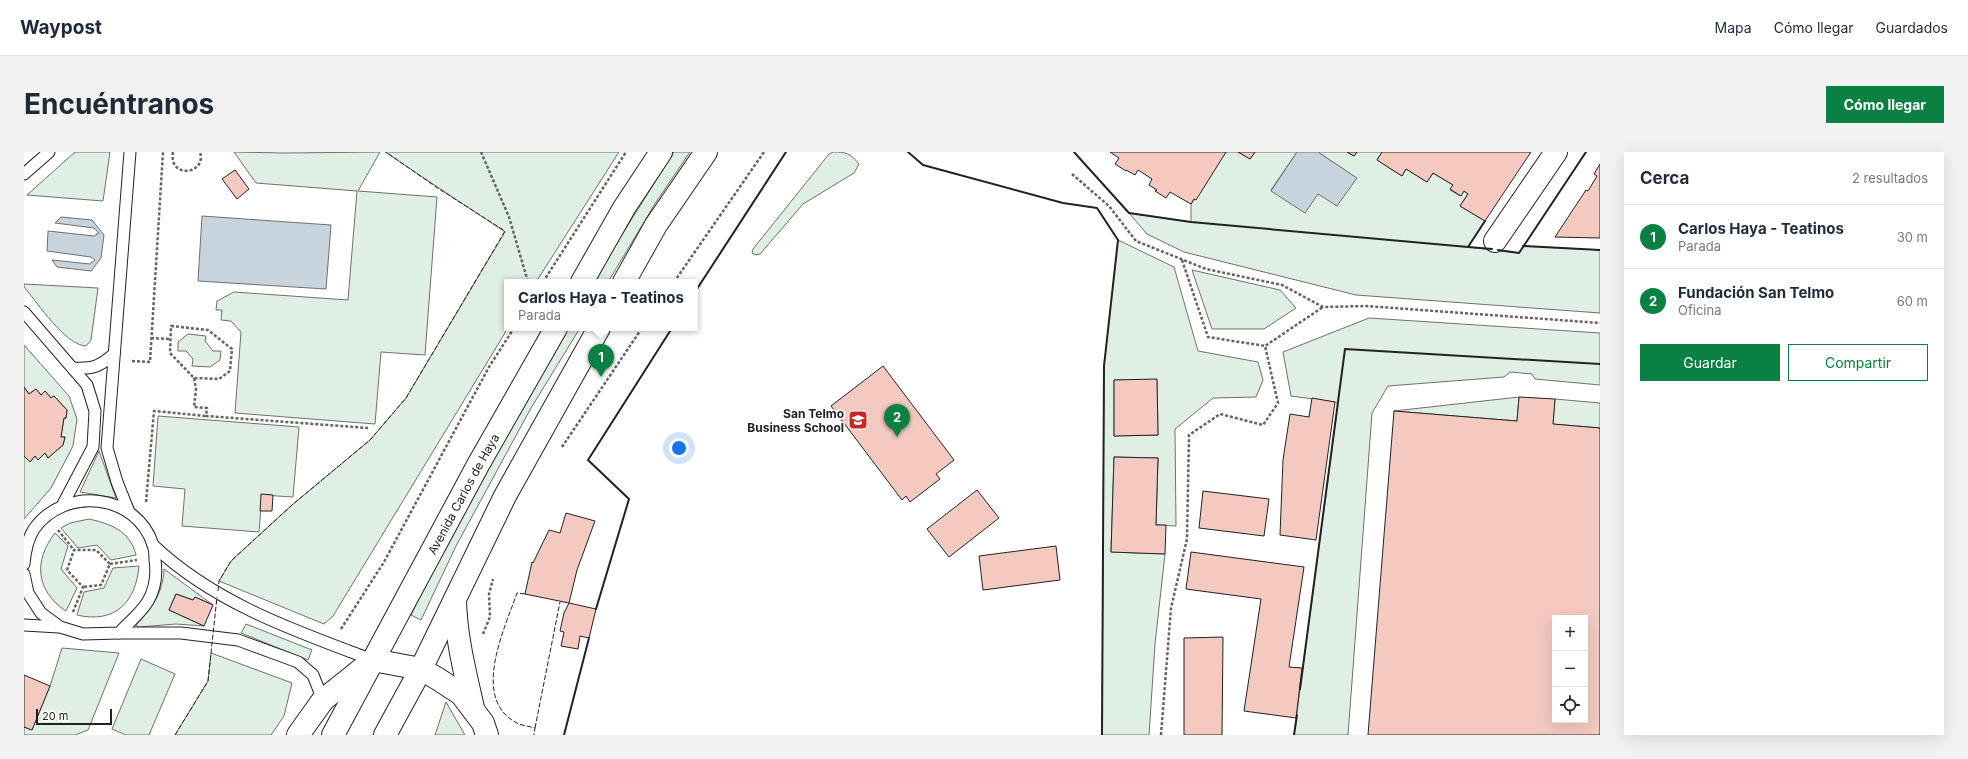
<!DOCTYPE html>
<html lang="es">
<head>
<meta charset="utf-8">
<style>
  :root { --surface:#fff; --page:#f2f2f3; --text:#1f2937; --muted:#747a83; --line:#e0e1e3; --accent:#0b8043 }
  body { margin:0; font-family:Inter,sans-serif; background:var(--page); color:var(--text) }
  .controls { position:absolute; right:12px; bottom:12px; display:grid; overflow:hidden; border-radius:0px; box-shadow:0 4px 16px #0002 }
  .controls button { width:36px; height:36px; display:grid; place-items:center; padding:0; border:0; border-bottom:1px solid var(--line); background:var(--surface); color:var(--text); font:20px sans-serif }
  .scale { position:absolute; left:12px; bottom:10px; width:76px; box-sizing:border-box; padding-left:4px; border:2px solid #222; border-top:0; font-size:11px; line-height:14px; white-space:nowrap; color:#222; -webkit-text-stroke:3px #fff; paint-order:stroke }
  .you { position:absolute; left:655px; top:296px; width:14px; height:14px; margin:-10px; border:3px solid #fff; border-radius:50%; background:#1a73e8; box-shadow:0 0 0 6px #1a73e833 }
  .badge { display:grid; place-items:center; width:26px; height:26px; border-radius:50%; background:var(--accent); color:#fff; font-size:13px; font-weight:700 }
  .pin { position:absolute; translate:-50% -33px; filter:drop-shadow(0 1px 2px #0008) }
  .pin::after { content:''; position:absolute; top:21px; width:14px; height:12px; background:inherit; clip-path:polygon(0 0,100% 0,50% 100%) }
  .popup { position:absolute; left:480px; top:127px; width:194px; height:52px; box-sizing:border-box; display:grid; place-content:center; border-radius:0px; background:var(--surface); filter:drop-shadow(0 1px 3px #0005); font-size:13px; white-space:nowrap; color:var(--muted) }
  .popup b { font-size:15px; color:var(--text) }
  .popup::after { content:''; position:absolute; left:50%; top:100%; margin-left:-8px; border:8px solid transparent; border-top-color:var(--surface) }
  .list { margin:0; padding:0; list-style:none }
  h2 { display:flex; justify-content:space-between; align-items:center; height:52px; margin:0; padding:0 16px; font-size:17px }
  h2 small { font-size:13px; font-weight:400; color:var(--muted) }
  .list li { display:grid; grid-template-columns:26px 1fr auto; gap:12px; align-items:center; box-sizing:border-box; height:64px; padding:0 16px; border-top:1px solid var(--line) }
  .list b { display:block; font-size:15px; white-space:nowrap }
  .list p { margin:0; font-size:13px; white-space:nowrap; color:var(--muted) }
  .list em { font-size:13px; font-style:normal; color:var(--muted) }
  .actions { display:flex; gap:8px; padding:12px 16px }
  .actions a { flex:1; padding:9px 0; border:1px solid var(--accent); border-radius:0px; text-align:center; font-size:14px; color:var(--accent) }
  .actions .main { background:var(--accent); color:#fff }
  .icon { flex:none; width:22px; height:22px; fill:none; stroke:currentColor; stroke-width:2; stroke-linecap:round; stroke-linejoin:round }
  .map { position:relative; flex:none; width:1576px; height:583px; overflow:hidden; border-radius:0px }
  header { display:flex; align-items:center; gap:24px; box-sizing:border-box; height:56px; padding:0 20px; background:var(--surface); border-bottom:1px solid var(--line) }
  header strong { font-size:19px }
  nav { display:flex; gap:22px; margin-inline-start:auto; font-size:14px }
  .intro { display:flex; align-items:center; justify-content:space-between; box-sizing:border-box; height:96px; padding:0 24px }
  h1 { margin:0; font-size:28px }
  .button { padding:10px 18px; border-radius:0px; background:var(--accent); color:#fff; font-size:14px; font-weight:700 }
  main { display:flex; gap:24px; padding:0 24px }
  aside { flex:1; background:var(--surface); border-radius:0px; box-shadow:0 4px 16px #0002 }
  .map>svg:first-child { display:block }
  .green { fill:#e0efe3; stroke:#6f6f6f; fill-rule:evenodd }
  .water { fill:#c7d3dd; stroke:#6f6f6f }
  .building { fill:#f3c9c0; stroke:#222; fill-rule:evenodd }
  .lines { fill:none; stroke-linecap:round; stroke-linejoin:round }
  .service-casing { stroke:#222; stroke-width:13 }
  .minor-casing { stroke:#222; stroke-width:24 }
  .secondary-casing { stroke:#222; stroke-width:24 }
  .primary-casing { stroke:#222; stroke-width:24 }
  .path { stroke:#646464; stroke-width:2.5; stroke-dasharray:3 2; stroke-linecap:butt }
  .service { stroke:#fff; stroke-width:11 }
  .minor { stroke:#fff; stroke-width:22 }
  .secondary { stroke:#fff; stroke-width:22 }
  .primary { stroke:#fff; stroke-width:22 }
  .fence { stroke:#222; stroke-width:1; stroke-dasharray:5 2; stroke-linecap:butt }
  .wall { stroke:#222; stroke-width:2 }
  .labels { text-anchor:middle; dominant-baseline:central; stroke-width:3; stroke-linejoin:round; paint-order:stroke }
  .poi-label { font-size:12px; font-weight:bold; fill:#222; stroke:#fff; text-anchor:end }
  .street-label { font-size:12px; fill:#222; stroke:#fff }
</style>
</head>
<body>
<header>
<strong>Waypost</strong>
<nav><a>Mapa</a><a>Cómo llegar</a><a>Guardados</a></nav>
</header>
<div class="intro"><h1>Encuéntranos</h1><a class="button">Cómo llegar</a></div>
<main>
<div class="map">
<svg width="1576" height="583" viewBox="0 0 1576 583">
  <rect width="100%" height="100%" fill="#fff"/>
  <g class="green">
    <polygon points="51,0 86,0 79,49 3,43"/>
    <polygon points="210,0 260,1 356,0 334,39 413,45 401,203 357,200 351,272 211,261 217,180 207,169 197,168 198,158 192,158 193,149 210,140 324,148 333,39 232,31"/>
    <polygon points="361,0 595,0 512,130 483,130 484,176 309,464 300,472 195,429 207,409 268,353 346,288 382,246 481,80"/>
    <polygon points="650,0 666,0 632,50 584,130 568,130"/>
    <path d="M809,0C822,0 826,1 835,12L830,21L779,52L736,102L732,103L728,101L729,97L805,2Z"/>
    <polygon points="1202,0 1214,0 1226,7 1231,0 1273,0 1247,38 1294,41 1332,26 1294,0 1323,0 1330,4 1333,0 1358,0 1353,8 1378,24 1382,17 1403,30 1409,21 1429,33 1426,38 1436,44 1440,39 1444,42 1436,54 1461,69 1444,95 1495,101 1499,94 1576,98 1576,161 1332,143 1160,100 1123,82 1105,61 1167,70 1167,52"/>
    <path d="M1094,88L1150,115L1174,199L1234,210L1239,228L1232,245L1189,246L1151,277L1152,374L1132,373L1134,306L1090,305L1087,400L1141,402L1131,492L1125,583H1078L1080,214ZM1090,228H1133L1134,283L1090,284Z"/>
    <polygon points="1168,118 1256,138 1272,156 1240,177 1188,177"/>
    <path d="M0,132L74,136L67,188L62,194C41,193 14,151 0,135Z"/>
    <polygon points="1345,166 1576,181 1576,233 1511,227 1508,222 1486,220 1480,225 1364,234 1348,261 1324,583 1270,583 1314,252 1311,250 1267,244 1259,200"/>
    <polygon points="540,176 556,176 507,256 432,394 397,468 387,463 417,400"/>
    <polygon points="164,182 182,184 181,189 189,199 197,199 196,208 186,215 168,214 169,207 162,199 154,199 154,190"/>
    <polygon points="0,193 45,244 53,267 49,294 27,336 0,367 0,304 6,310 11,304 15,307 21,301 24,306 39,293 41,285 37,285 40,266 42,266 43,258 30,244 27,246 21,239 17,243 12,237 5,242 0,235"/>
    <polygon points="1495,245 1493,269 1370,259"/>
    <polygon points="1531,247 1576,251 1576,276 1529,272"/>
    <polygon points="134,264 275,275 269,345 238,343 235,380 158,374 161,337 129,334"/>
    <polygon points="75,299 92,346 56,340"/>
    <path d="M65,367C87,372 106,379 112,403L87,408L73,393L54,396L37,376L46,371Z"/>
    <path d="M31,381L44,394L37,417L53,436L42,459C12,439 9,409 31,381Z"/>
    <path d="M115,414C112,450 91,472 53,463L60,440L80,436L89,416Z"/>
    <path d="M140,417L189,453L171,445L169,448L152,442L145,458L180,474L152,472L115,475L112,473C128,456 139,441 140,417Z"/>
    <polygon points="222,472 288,498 284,508 217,481"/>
    <polygon points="38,496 95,501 64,578 51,583 0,583 0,575 8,578 26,534"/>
    <polygon points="187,501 268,531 260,564 247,583 151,583 184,529"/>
    <polygon points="117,507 151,522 125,583 102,583 88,577"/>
    <polygon points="422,550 441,583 411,583"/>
  </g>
  <g class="water">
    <polygon points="1273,0 1294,0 1333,26 1313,54 1294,42 1281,61 1247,39"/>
    <polygon points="178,64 307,73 302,137 174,129"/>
    <polygon points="37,65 68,68 80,83 77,106 67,119 33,115 28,108 66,112 71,108 67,105 23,99 24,79 70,84 75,81 70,76 31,71"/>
  </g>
  <g class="building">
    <polygon points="1086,0 1202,0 1172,48 1170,47 1167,52 1146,40 1142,46 1131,39 1133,38 1125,33 1128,27 1114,18 1111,23 1102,18 1102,19 1091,12 1095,6"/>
    <polygon points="1214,0 1231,0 1226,7"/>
    <polygon points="1323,0 1333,0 1330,4"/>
    <polygon points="1358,0 1507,0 1461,69 1436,54 1444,42 1440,39 1437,44 1426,37 1429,33 1409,21 1403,30 1382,17 1378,24 1353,8"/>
    <polygon points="1576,12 1576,86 1531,85 1562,38 1564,39 1573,24 1570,22"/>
    <polygon points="211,18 225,37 213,47 198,27"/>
    <polygon points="859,214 930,308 912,322 916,327 886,350 882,344 878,348 807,254"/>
    <polygon points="1133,227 1134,283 1090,284 1090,228"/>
    <polygon points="0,235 5,242 12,237 17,243 21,239 27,246 30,244 43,258 42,266 40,266 37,285 41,285 39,293 24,306 21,301 14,308 11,304 6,310 0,304"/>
    <path d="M1495,245L1531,247L1529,272L1576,276V583H1344L1370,259L1493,269ZM1531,466H1561V568H1531Z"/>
    <polygon points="1288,246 1311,250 1292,388 1256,383 1259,308 1266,262 1285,265"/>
    <polygon points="1090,305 1134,306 1132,373 1142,373 1141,402 1087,400"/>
    <polygon points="953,338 975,366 925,405 903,377"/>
    <polygon points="1179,339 1245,347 1240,384 1175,376"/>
    <polygon points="237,342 249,343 248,359 236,359"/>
    <polygon points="542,361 571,369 553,418 545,451 501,442 508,410 509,411 525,378 536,381"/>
    <polygon points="1032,394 1036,428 959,438 955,404"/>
    <polygon points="1167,400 1280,415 1265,515 1278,516 1272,566 1220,559 1237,447 1162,437"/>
    <polygon points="152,442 169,448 171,445 189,453 180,474 145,458"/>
    <polygon points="545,451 572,457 565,486 556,484 554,497 537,494 540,480 536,479 540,461"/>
    <polygon points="1199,485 1198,583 1160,583 1160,486"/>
    <polygon points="0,523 26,534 8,578 0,575"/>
  </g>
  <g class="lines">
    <defs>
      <g id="service">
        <polyline points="0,22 25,0"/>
        <polyline points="0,160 63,233 71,259 69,295 38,354"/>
        <path d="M49,216C69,217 75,215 90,202"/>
        <polyline points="105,360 93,330 83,296 106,0"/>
        <path d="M129,393C190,451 271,479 349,508"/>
        <path d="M0,412C1,400 3,388 10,377C40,334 113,341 129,393C131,398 131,404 131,408C133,422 131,437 124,449C117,461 104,471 95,481L59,482L36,475L17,461L4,441L0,422"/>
        <polyline points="0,473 35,475"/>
        <polyline points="95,481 157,481 214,488 274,510 289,523 299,548"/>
      </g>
      <polyline id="minor" points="1471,89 1532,0"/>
      <g id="secondary">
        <path d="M431,448C432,486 441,520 449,556"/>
        <polyline points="274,583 299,548 349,508 397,517 414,527 437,542 459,571 463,583"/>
      </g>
      <g id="primary">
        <polyline points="558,130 600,56 637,0"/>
        <polyline points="600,130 632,73 682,0"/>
        <path id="s1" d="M309,583L454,313L532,176"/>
        <polyline points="361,583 397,517 481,344 575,176"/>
      </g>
    </defs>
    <use href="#service" class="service-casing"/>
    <use href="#minor" class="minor-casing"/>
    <use href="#secondary" class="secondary-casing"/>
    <use href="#primary" class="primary-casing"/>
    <g class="path">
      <path d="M149,0C144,27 183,23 176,0"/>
      <polyline points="457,0 485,65 504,130"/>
      <polyline points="1048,22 1085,54 1112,89 1182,117 1258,133 1299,155 1342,154 1576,171"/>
      <polyline points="1158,108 1184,185 1241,194"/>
      <polyline points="519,130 602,0"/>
      <polyline points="650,130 740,0"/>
      <polygon points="147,174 184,178 208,197 206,219 195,227 170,226 146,201"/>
      <polyline points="127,186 147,187"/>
      <polyline points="108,209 126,210 139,0"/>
      <polyline points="170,226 172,237 170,255 183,256 182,264 344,276"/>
      <polyline points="538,295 618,176"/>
      <polyline points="122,350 130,259 182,264"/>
      <polyline points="34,378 50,398"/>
      <polyline points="86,412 113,408"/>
      <polyline points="49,460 59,435 43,418 50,398 72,398 86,412 77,433 59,435"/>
      <polyline points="317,477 360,410 465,215 490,176"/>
      <polyline points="459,482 466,465 465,442 469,427"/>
      <polyline points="1137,583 1147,456 1163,387 1165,283 1196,262 1239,273 1254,251 1241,194 1299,155"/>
    </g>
    <use href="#service" class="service"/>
    <use href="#minor" class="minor"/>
    <use href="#secondary" class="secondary"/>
    <use href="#primary" class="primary"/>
    <g class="fence">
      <polyline points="194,439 195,429 207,409 268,353 346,288 382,246 481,79 412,35 362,0"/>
      <path d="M501,442L493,441C481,476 446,547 493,571C498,574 505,574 511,576L510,583"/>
      <polyline points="511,576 536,450"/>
      <polyline points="151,583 184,529 193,445"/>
    </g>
    <g class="wall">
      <polyline points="884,0 899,13 1039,51 1073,56 1094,88 1080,214 1078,583"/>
      <polyline points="1050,0 1105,61 1167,70 1444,95 1461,69"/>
      <polyline points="1499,94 1576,98"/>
      <polyline points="1444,95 1468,97"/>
      <polyline points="1474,98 1495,101 1562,0"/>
      <polyline points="671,140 762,0"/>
      <polyline points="572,457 605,347 564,308 648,176"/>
      <polyline points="1276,537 1321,197 1576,212"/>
      <polyline points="540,583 565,486"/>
      <polyline points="1270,583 1273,563"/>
    </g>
  </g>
  <defs>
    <symbol id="university-square" viewBox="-11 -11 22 22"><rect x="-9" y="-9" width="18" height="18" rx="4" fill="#c62828" stroke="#fff"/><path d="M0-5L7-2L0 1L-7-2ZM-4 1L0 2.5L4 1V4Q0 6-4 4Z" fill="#fff"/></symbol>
  </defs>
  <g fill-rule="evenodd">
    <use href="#university-square" x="823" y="257" width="22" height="22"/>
  </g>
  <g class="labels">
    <g class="poi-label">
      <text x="820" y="261">San Telmo<tspan x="820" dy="14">Business School</tspan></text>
    </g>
    <g class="street-label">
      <text stroke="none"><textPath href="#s1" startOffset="274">Avenida Carlos de Haya</textPath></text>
    </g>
  </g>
</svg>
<div class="controls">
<button>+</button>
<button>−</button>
<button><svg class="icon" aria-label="locate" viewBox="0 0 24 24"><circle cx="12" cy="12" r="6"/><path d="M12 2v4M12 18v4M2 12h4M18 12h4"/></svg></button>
</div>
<div class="scale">20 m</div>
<div class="you"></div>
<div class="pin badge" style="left:577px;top:225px">1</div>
<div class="popup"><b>Carlos Haya - Teatinos</b>Parada</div>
<div class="pin badge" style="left:873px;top:285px">2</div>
</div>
<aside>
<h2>Cerca<small>2 resultados</small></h2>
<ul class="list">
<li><span class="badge">1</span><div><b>Carlos Haya - Teatinos</b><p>Parada</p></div><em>30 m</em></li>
<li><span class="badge">2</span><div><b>Fundación San Telmo</b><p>Oficina</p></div><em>60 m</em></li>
</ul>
<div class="actions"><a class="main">Guardar</a><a>Compartir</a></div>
</aside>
</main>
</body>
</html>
